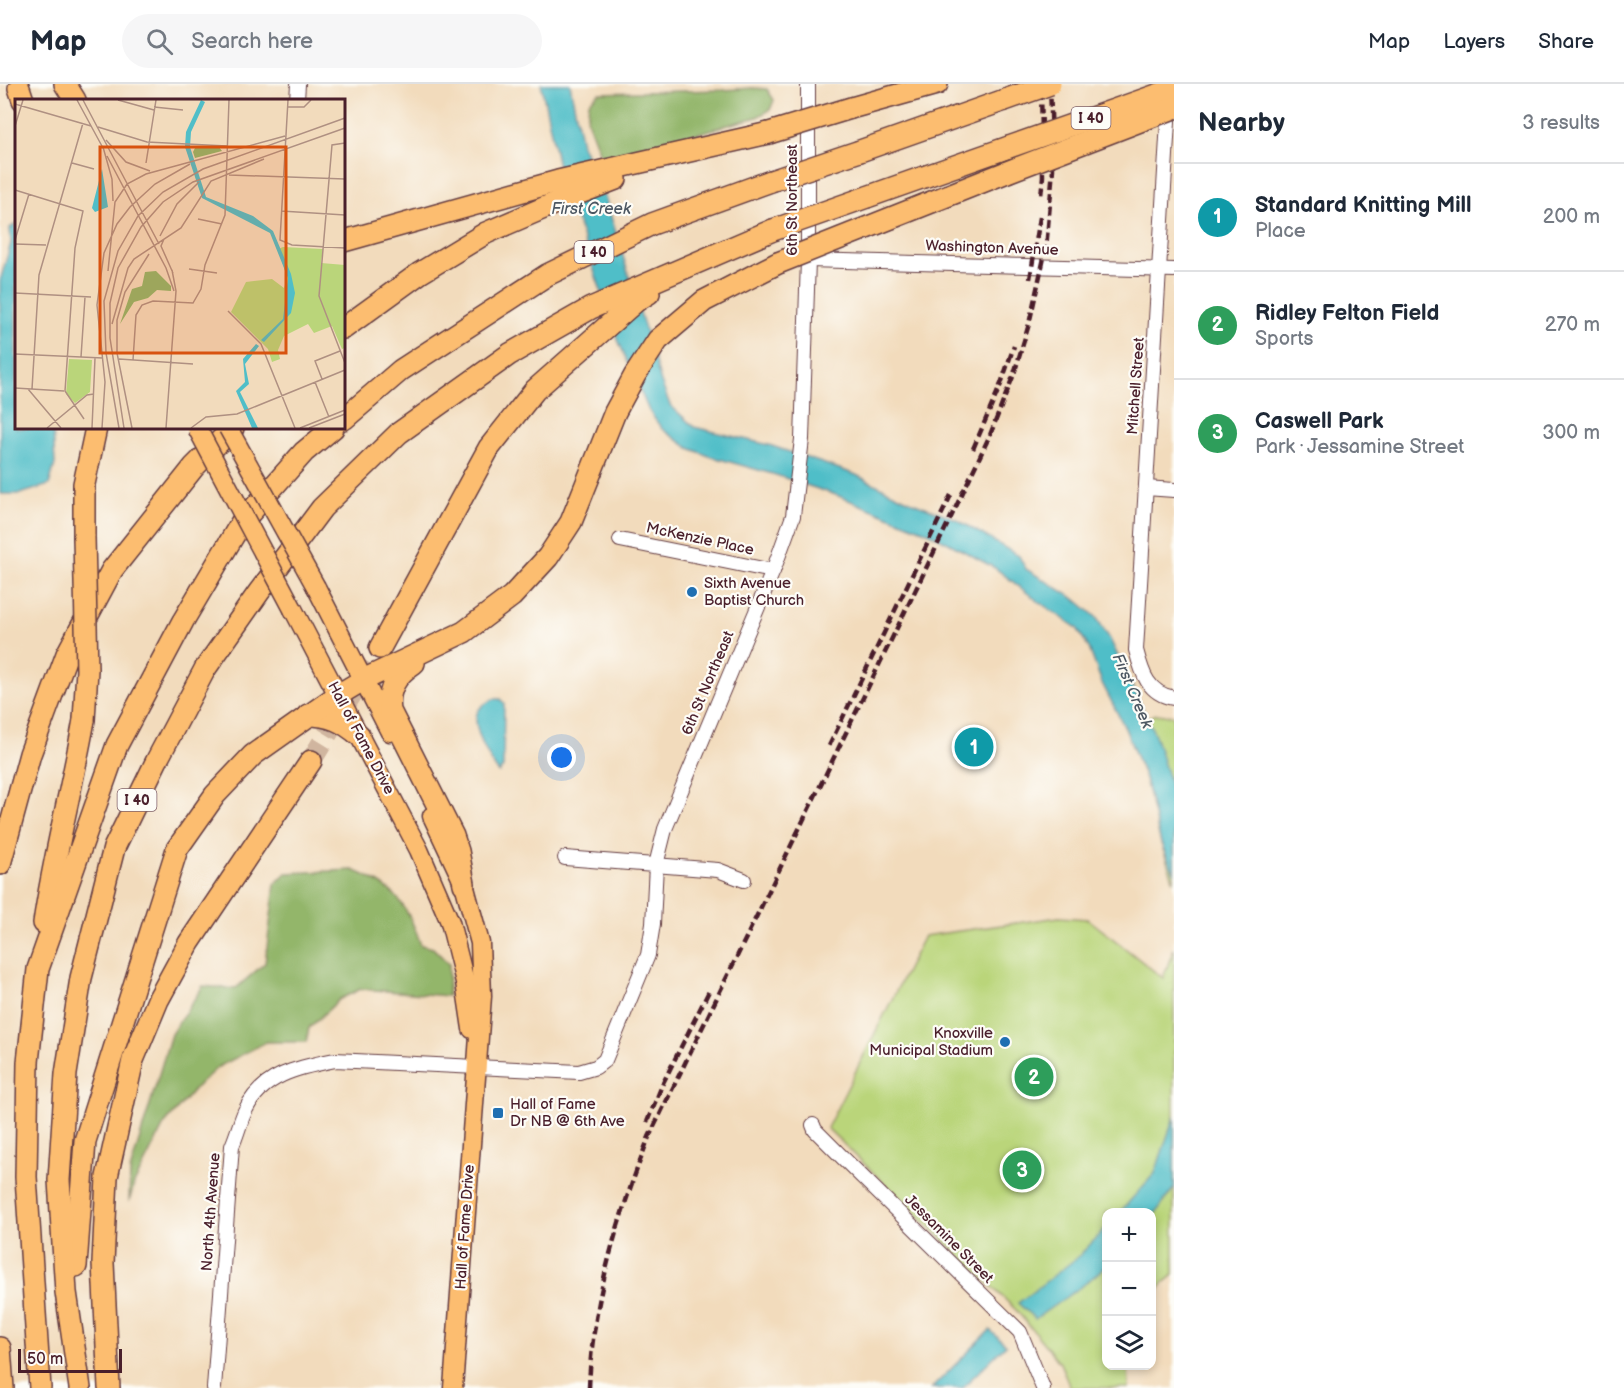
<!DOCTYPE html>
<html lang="en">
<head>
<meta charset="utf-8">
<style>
  :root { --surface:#fff; --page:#f6f6f7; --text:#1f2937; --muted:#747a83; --line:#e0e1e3; --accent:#b45309 }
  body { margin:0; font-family:"Balsamiq Sans",sans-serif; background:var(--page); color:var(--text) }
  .controls { position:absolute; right:18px; bottom:18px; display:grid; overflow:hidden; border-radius:12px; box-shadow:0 3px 9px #0003 }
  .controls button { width:54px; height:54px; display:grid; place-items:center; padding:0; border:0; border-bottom:2px solid var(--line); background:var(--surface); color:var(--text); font:30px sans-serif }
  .scale { position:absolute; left:18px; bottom:15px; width:104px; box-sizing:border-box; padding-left:6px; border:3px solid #4a1f2b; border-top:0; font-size:16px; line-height:21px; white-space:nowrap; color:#4a1f2b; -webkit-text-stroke:4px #fdfcf7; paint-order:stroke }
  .you { position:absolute; left:562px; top:674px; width:21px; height:21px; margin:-15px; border:4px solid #fff; border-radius:50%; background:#1a73e8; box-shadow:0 0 0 9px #1a73e833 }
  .badge { display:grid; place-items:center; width:39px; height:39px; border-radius:50%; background:var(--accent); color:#fff; font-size:20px; font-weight:700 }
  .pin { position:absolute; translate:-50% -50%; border:3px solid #fff; box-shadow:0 2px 6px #0006 }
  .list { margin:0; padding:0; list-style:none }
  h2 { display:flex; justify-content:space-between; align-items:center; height:78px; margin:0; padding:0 24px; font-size:26px }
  h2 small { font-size:20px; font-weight:400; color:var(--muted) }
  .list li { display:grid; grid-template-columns:39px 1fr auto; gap:18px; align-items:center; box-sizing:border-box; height:108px; padding:0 24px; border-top:2px solid var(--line) }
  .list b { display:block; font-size:22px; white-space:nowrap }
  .list p { margin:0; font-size:20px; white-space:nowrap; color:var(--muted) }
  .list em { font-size:20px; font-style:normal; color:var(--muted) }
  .icon { flex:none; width:33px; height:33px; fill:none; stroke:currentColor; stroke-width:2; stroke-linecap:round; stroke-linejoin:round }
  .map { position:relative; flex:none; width:1174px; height:1304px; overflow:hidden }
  header { display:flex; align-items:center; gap:36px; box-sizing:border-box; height:84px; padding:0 30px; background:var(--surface); border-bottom:2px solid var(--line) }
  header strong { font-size:28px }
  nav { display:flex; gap:33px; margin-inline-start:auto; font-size:21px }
  .search { width:420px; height:54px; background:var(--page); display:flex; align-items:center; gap:15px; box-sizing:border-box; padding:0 21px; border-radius:33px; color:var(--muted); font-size:22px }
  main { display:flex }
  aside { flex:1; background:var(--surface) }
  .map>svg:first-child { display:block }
  .green { fill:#bad57a; stroke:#827a52; stroke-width:1.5 }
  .forest { fill:#93b66a; stroke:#6e6a4a; stroke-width:1.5 }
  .water { fill:#50bec8; stroke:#4d6e7a; stroke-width:1.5 }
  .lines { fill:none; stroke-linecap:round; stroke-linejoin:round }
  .highway-tunnel { stroke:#d0b59f; stroke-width:21; stroke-dasharray:21 10; stroke-linecap:butt }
  .minor-casing { stroke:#633b41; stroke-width:16 }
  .major-casing { stroke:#633b41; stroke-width:21 }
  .highway-casing { stroke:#633b41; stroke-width:24 }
  .minor { stroke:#fff; stroke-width:14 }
  .major { stroke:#fcbd6f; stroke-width:18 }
  .highway { stroke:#fcbd6f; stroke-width:21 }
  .rail { stroke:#4a1f2b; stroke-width:4.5; stroke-dasharray:9 4.5; stroke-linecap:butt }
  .major-bridge-casing { stroke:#633b41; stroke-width:21; stroke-linecap:butt }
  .highway-bridge-casing { stroke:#633b41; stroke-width:24; stroke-linecap:butt }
  .major-bridge { stroke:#fcbd6f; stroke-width:18 }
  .highway-bridge { stroke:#fcbd6f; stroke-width:21 }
  .poi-dot { fill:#1f6fb2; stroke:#fdfcf7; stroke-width:2 }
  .labels { text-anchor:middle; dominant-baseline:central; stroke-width:4.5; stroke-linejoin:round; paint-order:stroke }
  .shield { fill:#fdfcf7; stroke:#806168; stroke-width:1.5 }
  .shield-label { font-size:14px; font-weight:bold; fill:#4a1f2b }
  .street-label { font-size:15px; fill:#4a1f2b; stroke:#fdfcf7 }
  .poi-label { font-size:15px; fill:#4a1f2b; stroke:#fdfcf7; text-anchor:start }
  .water-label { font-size:16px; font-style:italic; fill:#4c5762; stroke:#fdfcf7 }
  .inset-road { fill:none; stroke:#af9082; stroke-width:1.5 }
  .view { fill:#d8530f; fill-opacity:0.15; stroke:#d8530f; stroke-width:3 }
  .inset-edge { fill:none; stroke:#4a1f2b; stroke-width:3 }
</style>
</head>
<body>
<header>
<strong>Map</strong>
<div class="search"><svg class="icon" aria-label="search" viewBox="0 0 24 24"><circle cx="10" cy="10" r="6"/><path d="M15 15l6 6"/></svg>Search here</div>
<nav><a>Map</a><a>Layers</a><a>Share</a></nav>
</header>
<main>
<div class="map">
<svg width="1174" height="1304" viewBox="0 0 1174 1304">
  <rect width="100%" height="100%" fill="#fdfcf7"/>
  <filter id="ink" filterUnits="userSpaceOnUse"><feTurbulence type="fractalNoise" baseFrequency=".0167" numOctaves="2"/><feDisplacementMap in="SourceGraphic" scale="12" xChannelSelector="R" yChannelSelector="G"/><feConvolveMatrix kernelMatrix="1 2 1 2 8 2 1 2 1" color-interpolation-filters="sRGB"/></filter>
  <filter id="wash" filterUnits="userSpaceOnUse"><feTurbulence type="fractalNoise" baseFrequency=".008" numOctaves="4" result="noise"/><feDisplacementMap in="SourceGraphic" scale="24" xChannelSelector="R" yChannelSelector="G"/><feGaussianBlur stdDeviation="1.35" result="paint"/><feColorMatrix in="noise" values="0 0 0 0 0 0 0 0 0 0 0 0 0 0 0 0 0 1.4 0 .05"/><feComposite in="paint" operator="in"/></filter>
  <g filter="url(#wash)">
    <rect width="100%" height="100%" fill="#f2dbbc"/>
    <g class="green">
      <polygon points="1156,630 1174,632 1174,798 1161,759 1145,694 1125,644"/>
      <polygon points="1059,833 1088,835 1163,894 1174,864 1174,1191 1163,1199 1152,1215 1152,1128 1106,1128 1106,1282 1128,1282 1129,1304 1070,1304 1060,1279 1016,1226 827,1044 924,852"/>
    </g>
    <g class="forest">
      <polygon points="752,4 767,5 774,16 770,26 757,33 624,70 601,73 587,36 589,18 599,9 723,6"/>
      <path d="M353,786C396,804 406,818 421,861L433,864L449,880L448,912L361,905L340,915L309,944L306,958H266L218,983L197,1002L164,1041L134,1100L129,1118L130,1087L171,950L203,902L235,905L265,879L275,800L286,789Z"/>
    </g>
    <g class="water">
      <polygon points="541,0 570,0 582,61 606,116 661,298 670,321 694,343 769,361 854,390 910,417 956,435 1019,472 1026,485 1075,515 1096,533 1110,555 1155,651 1169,696 1174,720 1174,789 1161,759 1145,694 1125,644 1102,599 1089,564 1077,544 1039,518 995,484 928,448 836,411 776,391 709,372 689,364 662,345 649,327 618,256 558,82"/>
      <polygon points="16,140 16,344 53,344 55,380 49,401 20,410 0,410 0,197 11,159 10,144"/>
      <path d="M493,615H500L504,619L503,683L499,689C490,677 470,641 478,627C481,621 488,618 493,615Z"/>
      <polygon points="1174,1033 1174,1104 1152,1134 1152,1128 1120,1128 1155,1089"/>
      <polygon points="1106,1144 1106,1182 1086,1199 1035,1235 1018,1219 1078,1173"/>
      <polygon points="990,1246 1006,1261 962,1304 932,1304"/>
    </g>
  </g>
  <g filter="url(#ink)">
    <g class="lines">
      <polyline class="highway-tunnel" points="311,677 380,564"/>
      <defs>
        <g id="minor">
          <polyline points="297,16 298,0"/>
          <path d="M1169,21L1136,566C1142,589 1148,610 1174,614"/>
          <polyline points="808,176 1174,186"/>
          <polyline points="1146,404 1174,406"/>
          <polyline points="620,456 773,487"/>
          <polyline points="565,774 718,786 744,796"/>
          <polyline points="813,1041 815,1046 838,1069 1020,1248 1043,1304"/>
          <path d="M214,1304L232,1062C237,1051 240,1038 245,1027C262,990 300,983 335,976L579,988L596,983L605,976L648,871L653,840L656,781L665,745L773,487L793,432L802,355L808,176V0"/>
        </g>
        <g id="major">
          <polyline points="316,503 390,648"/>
          <polyline points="293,525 419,766 450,838 465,898 472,945"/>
          <polyline points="432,732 464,800 480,859 482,912 453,1304"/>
        </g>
        <g id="highway">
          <polyline points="65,0 75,16"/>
          <polyline points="19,4 23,16"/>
          <polyline points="851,24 937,0"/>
          <polyline points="860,67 1002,17"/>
          <polyline points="867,113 1009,63"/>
          <polyline points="861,146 1007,88"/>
          <polyline points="344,157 558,97 769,49"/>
          <polyline points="344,244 420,189 486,149 567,114 616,95"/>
          <polyline points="344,335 401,286 547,191 652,140 771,97"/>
          <polyline points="84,453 84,400 96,344"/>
          <polyline points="380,564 489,364 535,306 636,217 649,209"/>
          <path d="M414,579C396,591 387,605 390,627L453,752L458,767L464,800"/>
          <path d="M308,631C330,631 342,637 359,651"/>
          <polyline points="0,780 30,670 67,570 112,486 194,383 233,344"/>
          <path d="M44,839C54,771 72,704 84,636"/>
          <polyline points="76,1182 85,1057 177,765 215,711 253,671 338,611 363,596 464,548 512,512 548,473 571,438 615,328 635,291 658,256 704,217 778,179"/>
          <polyline points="0,1264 3,1304"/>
          <polyline points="40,1304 26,1093 28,978 38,885 117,661 183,537 241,439 304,368 333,344"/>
          <polyline points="80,1304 66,1208 59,1096 66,990 81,894 114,764 157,676 205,585 259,508 322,424 399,349 510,270 591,224 773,146"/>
          <polyline points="109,1304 103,1179 107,1093 133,976 158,916 189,859 311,677"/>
        </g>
      </defs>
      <use href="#minor" class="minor-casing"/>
      <use href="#major" class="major-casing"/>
      <use href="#highway" class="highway-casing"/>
      <use href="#minor" class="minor"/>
      <use href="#major" class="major"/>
      <use href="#highway" class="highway"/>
      <g class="rail">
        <polyline points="1041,7 1043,92 1041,112"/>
        <polyline points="1030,195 1040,133"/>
        <polyline points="973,365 1001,300 1014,262"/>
        <polyline points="829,662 952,409"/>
        <polyline points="647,1038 663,999 710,905"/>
        <path d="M589,1304C592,1217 618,1133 649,1053L953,429L990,351L1014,290L1029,240L1046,165L1053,85L1050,0"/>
      </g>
      <defs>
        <g id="major-bridge">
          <polyline points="197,344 293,525"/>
          <polyline points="228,344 316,503"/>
        </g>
        <g id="highway-bridge">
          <polyline points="1002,17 1050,0"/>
          <polyline points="769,49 851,24"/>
          <polyline points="1009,63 1174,5"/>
          <polyline points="1007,88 1174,24"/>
          <polyline points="771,97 860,67"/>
          <polyline points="773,146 867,113"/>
          <polyline points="778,179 861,146"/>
          <polyline points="84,636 87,586 84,453"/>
        </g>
      </defs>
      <use href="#major-bridge" class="major-bridge-casing"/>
      <use href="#highway-bridge" class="highway-bridge-casing"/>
      <use href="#major-bridge" class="major-bridge"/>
      <use href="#highway-bridge" class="highway-bridge"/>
    </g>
  </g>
  <g class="poi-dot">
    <circle cx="692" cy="508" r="6"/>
    <circle cx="1005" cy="958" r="6"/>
    <rect x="492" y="1023" width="12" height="12" rx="3"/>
  </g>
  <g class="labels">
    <g class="shield">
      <rect x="1071.5" y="23" width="39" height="22" rx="4.5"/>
      <rect x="574.5" y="157" width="39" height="22" rx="4.5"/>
      <rect x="117.5" y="705" width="39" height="22" rx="4.5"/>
    </g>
    <g class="shield-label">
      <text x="1091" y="34">I 40</text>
      <text x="594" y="168">I 40</text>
      <text x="137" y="716">I 40</text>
    </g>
    <g class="street-label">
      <text transform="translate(792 116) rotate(-90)">6th St Northeast</text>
      <text transform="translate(992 164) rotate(2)">Washington Avenue</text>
      <text transform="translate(1136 302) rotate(-86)">Mitchell Street</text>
      <text transform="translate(700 455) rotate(12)">McKenzie Place</text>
      <text transform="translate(708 599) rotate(-67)">6th St Northeast</text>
      <text transform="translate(361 654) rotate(62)">Hall of Fame Drive</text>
      <text transform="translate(211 1128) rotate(-86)">North 4th Avenue</text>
      <text transform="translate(465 1143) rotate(-86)">Hall of Fame Drive</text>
      <text transform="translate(949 1155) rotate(45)">Jessamine Street</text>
    </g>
    <g class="poi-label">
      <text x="704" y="499">Sixth Avenue<tspan x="704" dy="17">Baptist Church</tspan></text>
      <text x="993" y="949" text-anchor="end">Knoxville<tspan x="993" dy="17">Municipal Stadium</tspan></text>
      <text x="510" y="1020">Hall of Fame<tspan x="510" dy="17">Dr NB @ 6th Ave</tspan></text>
    </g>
    <g class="water-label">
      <text x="591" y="125">First Creek</text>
      <text transform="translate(1132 607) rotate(67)">First Creek</text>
    </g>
  </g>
  <g transform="translate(15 15)">
    <rect width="330" height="330" fill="#f2dbbc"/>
    <path d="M268,148L308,150L306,164L330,166V249L327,250L317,227L299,234L293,225L269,237L263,251L265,260L257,263L253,250L216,213L231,183L257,180L269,189L272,178L263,150ZM54,260L77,261L75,293L60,304L51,295Z" fill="#bad57a"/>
    <path d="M204,48L207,52L180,59L178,53L180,49ZM141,172L156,187V192L142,191L133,199L119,203L105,225L117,190L127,187L130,173Z" fill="#93b66a"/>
    <path d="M186,1L190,3L176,33L175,48L191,98L238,117L258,132L276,175L280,194L276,214L249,243L246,241L268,220L273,179L255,134L187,99L170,48L171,33ZM87,70L93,108L80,113L77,109ZM241,245L244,247L230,265L234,285L225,293L243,329H237L221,292L230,283L228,260Z" fill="#50bec8"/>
    <path class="inset-road" d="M62,1L88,49M68,1L144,145M103,1L139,11M273,1L265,141L277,146L330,149M0,5L76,27M139,8L168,11M272,8H289L296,1M0,27L8,1M83,28L132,43L212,47M91,41L111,63L135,72M330,44L317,46L304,197L330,264M88,48L97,80L98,102M92,57L151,169L159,192M57,64L79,70M131,64L141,1M214,76L330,80M0,91L68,112L60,149L50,292L69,320M266,112L330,116M183,120L207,125M145,137L162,105L184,83M149,140L146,147L158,174M0,141L14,95M0,145L31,146M174,170L202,174M93,172L100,103L112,85L131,75L270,37M0,194L76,198M213,212L246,245L280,329M97,225L113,169L119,160L166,129L196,82L249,60M0,255L88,259M66,258L70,198M104,260L178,265M118,261L121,216L127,206L138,202L178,204L186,190L190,166L210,116L214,1M307,280L300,262L325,252M300,283L314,318M0,289L49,292M13,290L46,329M17,290L24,176L68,24M32,329L72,296L79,295M77,329L80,259M87,329L90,283L82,206L89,154L102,125L115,108L140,85L175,65M104,329L91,254L89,202L103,152L123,117L148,93L188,70L330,19M109,329L95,239V204L103,169L126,128L148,103L178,83L330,29M117,329L102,254V221L110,193L134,155M151,329L161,192L157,171M176,329L191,318L222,315L330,271M285,329L330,311M294,329L330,315"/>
    <path class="view" d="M85,48H271V254H85Z"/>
    <rect width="330" height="330" class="inset-edge"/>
  </g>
</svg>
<div class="controls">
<button>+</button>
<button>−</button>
<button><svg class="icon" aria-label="layers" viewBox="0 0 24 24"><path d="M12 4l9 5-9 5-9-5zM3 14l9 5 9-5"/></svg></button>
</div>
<div class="scale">50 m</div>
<div class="you"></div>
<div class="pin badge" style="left:974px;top:663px;background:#0f9aa8">1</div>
<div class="pin badge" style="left:1034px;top:993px;background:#2e9e5b">2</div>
<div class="pin badge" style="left:1022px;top:1086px;background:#2e9e5b">3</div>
</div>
<aside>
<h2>Nearby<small>3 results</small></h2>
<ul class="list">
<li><span class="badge" style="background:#0f9aa8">1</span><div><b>Standard Knitting Mill</b><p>Place</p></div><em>200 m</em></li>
<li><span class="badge" style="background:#2e9e5b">2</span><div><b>Ridley Felton Field</b><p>Sports</p></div><em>270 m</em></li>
<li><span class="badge" style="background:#2e9e5b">3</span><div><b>Caswell Park</b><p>Park · Jessamine Street</p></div><em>300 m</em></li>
</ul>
</aside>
</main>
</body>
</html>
